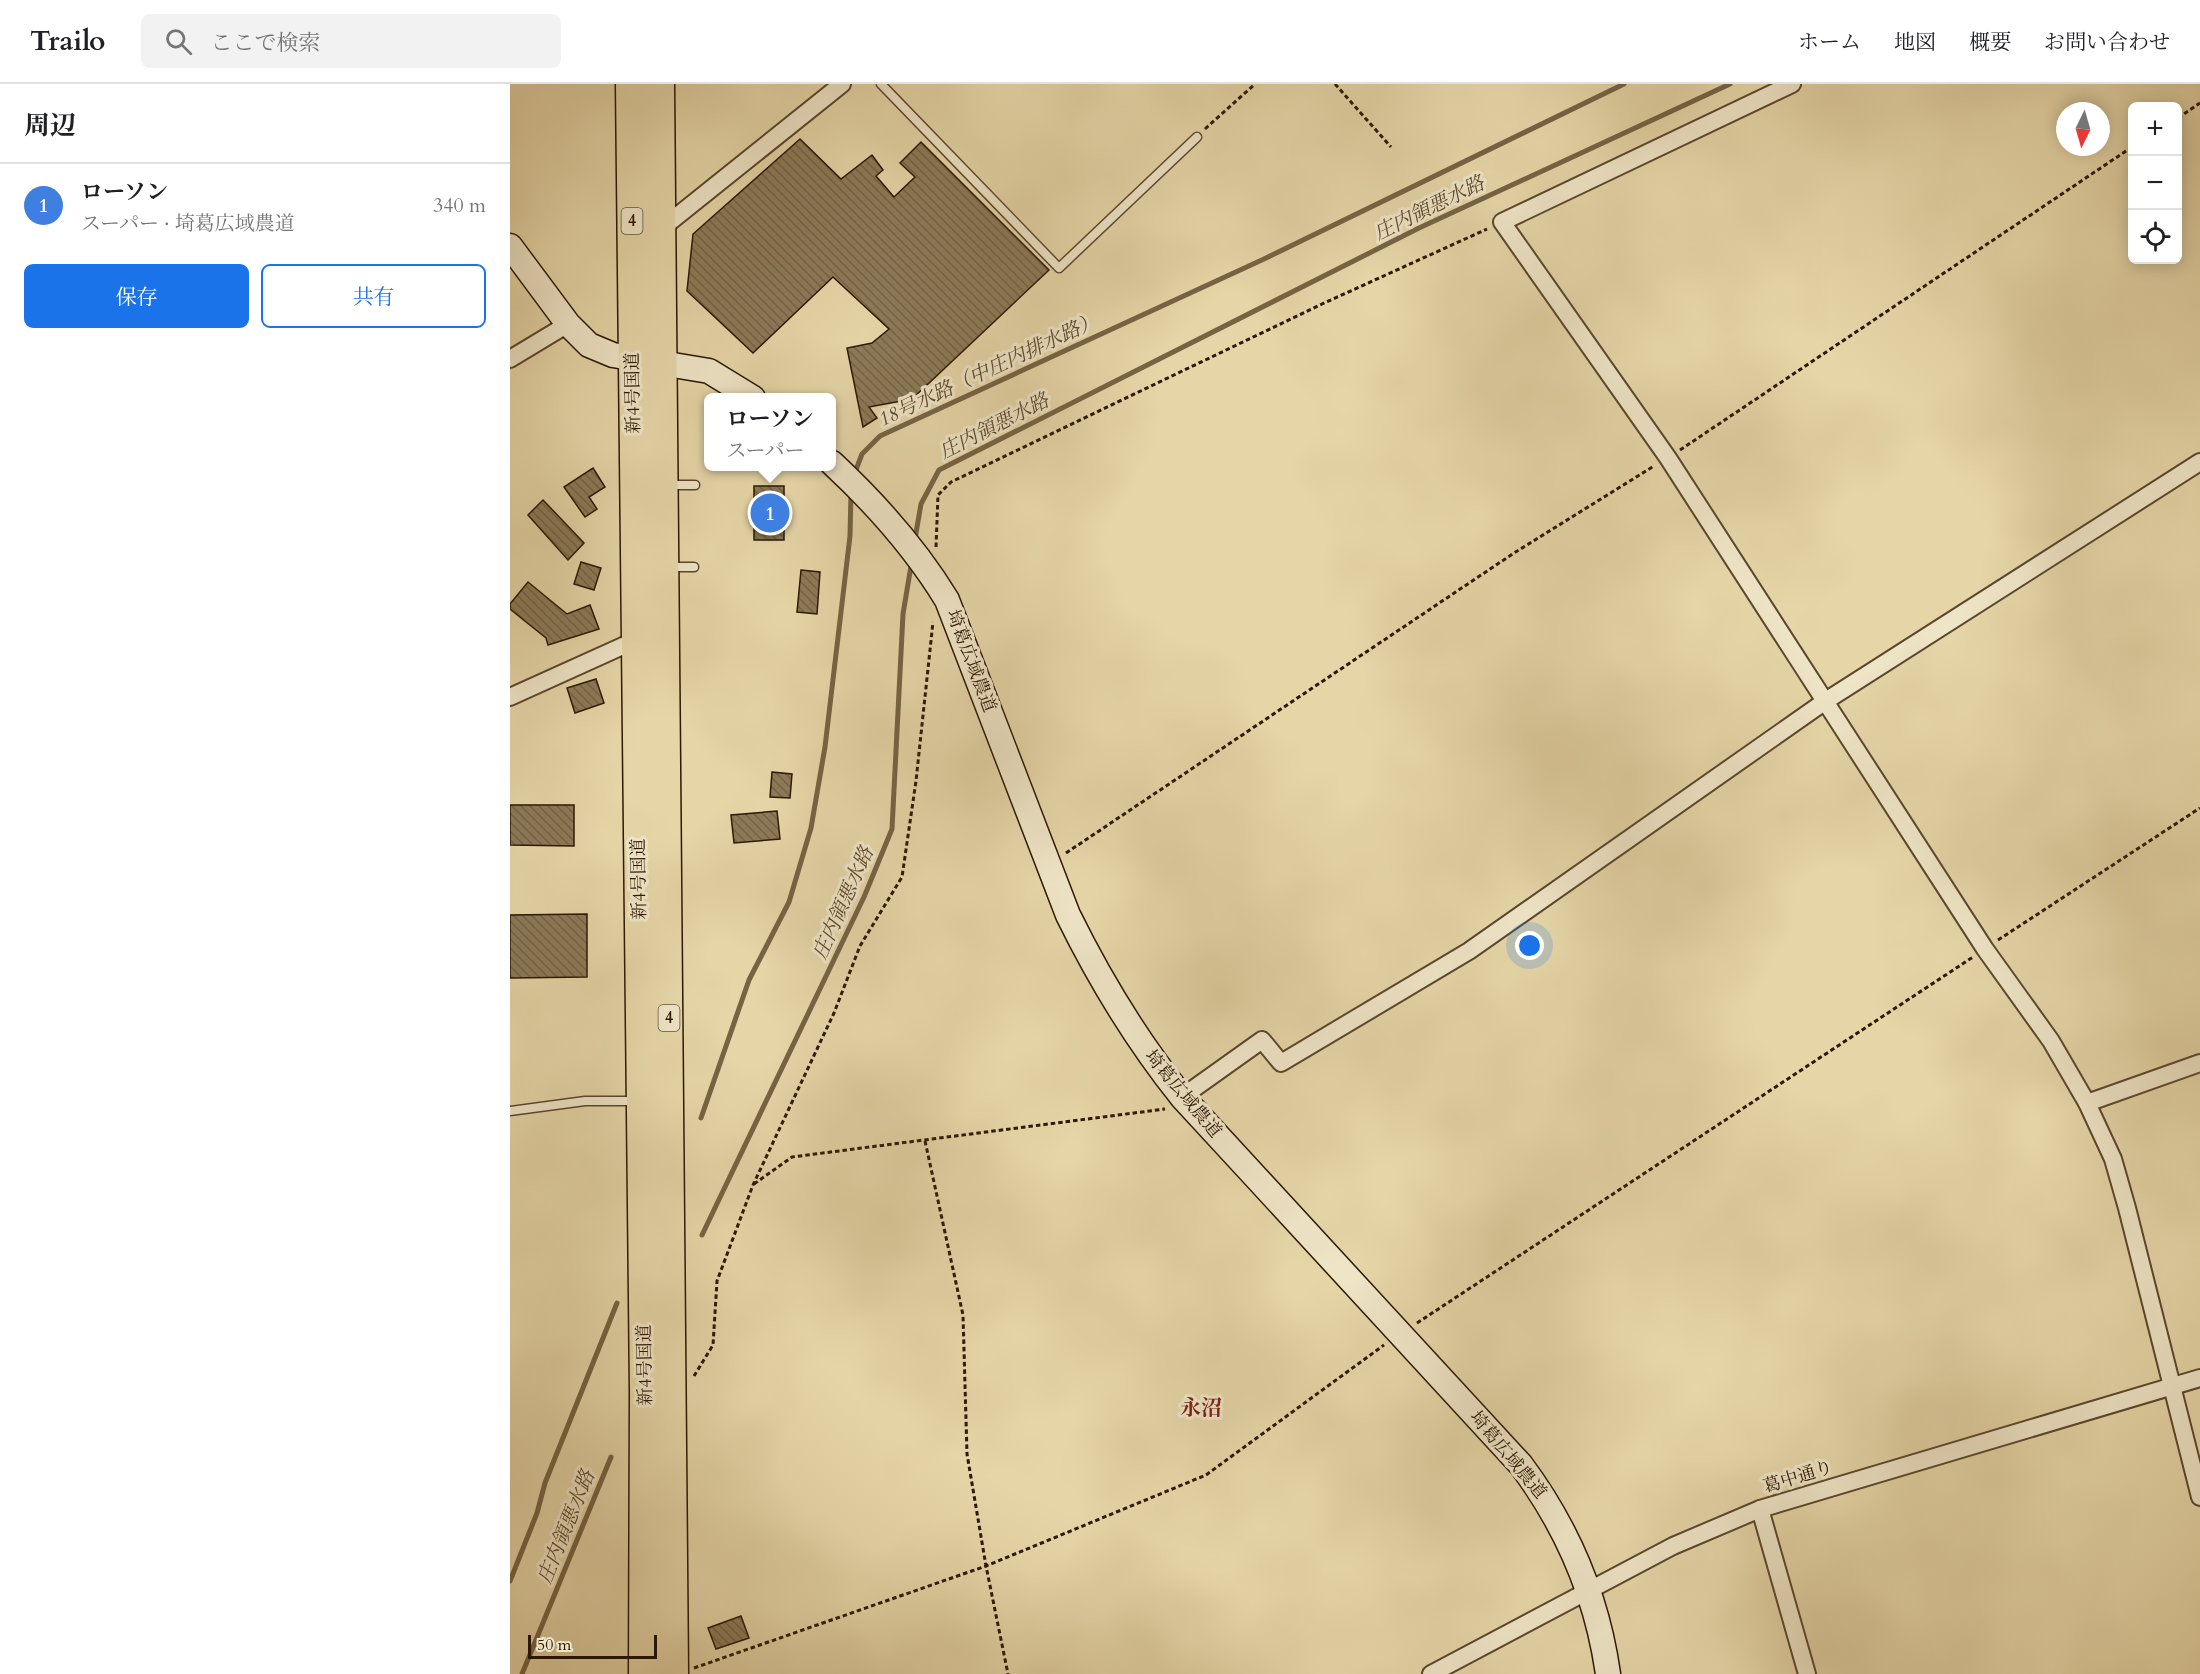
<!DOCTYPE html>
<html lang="ja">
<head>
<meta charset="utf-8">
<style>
  :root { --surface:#fff; --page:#f2f2f2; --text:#202124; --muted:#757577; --line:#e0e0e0; --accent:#1a73e8 }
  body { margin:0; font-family:Cardo,"Noto Serif JP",serif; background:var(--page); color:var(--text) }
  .controls { position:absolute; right:18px; top:18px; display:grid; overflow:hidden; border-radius:9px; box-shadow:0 3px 15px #0003 }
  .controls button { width:54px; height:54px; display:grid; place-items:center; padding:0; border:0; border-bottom:2px solid var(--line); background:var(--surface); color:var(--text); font:30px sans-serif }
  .compass { position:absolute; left:1546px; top:18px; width:54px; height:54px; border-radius:50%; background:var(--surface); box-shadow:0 3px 15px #0003; rotate:185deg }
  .scale { position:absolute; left:18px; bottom:15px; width:129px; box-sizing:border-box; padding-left:6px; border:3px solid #2c1803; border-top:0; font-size:16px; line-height:21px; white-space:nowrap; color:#2c1803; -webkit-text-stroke:4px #eee4c6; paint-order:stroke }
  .you { position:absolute; left:1020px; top:862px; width:21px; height:21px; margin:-15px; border:4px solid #fff; border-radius:50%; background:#1a73e8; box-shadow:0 0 0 9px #1a73e833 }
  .badge { display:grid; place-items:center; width:39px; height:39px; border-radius:50%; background:var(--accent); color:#fff; font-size:20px; font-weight:700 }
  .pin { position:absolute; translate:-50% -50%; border:3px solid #fff; box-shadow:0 2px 6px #0006 }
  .popup { position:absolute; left:194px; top:309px; width:132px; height:78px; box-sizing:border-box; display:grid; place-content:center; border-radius:9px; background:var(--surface); filter:drop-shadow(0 2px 4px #0005); font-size:20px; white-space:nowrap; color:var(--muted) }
  .popup b { font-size:22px; color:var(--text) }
  .popup::after { content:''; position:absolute; left:50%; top:100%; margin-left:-12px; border:12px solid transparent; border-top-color:var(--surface) }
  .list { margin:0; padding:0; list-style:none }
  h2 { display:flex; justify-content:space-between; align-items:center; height:78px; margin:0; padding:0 24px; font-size:26px }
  h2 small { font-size:20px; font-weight:400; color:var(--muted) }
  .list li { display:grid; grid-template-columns:39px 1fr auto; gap:18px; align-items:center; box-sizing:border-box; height:84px; padding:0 24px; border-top:2px solid var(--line) }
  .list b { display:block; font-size:22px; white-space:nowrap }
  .list p { margin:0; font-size:20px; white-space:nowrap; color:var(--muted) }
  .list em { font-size:20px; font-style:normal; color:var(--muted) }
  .actions { display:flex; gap:12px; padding:18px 24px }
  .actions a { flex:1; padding:14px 0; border:2px solid var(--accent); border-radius:9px; text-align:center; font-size:21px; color:var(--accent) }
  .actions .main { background:var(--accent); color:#fff }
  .icon { flex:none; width:33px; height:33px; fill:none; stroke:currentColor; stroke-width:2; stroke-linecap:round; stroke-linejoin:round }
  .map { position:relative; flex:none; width:1690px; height:1590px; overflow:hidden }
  header { display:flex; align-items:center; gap:36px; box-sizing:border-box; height:84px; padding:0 30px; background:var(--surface); border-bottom:2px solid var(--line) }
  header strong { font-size:28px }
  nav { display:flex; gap:33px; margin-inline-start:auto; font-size:21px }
  .search { width:420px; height:54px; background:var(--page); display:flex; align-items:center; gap:15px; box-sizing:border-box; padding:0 21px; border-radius:9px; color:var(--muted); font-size:22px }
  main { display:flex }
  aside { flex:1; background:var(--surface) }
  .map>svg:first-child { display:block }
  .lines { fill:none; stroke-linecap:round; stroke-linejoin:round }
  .stream { stroke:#756344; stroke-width:5 }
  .building { fill:url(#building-back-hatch); stroke:#2c1803; stroke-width:1.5 }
  .lane-casing { stroke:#5a472c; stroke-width:11 }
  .street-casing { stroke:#5a472c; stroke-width:20 }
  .secondary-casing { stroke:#2c1803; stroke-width:27 }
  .highway-casing { stroke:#2c1803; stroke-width:33 }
  .path { stroke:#2c1803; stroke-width:3; stroke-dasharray:4.5 3; stroke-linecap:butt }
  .lane { stroke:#eee4c6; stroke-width:8 }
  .street { stroke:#eee4c6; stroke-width:16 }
  .secondary { stroke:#eee4c6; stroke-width:24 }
  .highway { stroke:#e5d5a7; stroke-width:30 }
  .labels { text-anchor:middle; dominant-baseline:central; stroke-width:6; stroke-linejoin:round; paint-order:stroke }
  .shield { fill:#eee4c6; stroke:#66553e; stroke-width:1.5 }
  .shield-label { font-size:16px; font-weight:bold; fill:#2c1803 }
  .street-label { font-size:18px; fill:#2c1803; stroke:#eee4c6 }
  .water-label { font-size:20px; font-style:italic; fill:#5d4a2e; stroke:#eee4c6 }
  .quarter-label { font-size:21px; font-weight:bold; fill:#7a1f14; stroke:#eee4c6 }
</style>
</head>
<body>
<header>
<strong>Trailo</strong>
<div class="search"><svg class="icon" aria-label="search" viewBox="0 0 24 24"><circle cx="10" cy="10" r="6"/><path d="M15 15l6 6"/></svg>ここで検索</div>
<nav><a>ホーム</a><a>地図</a><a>概要</a><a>お問い合わせ</a></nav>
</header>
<main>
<aside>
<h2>周辺<small></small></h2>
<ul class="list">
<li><span class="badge" style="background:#3f7fe0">1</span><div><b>ローソン</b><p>スーパー · 埼葛広域農道</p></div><em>340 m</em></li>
</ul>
<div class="actions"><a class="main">保存</a><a>共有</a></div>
</aside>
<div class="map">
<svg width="1690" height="1590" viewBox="0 0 1690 1590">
  <defs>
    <pattern id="building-back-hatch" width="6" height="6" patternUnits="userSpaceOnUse" patternTransform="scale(1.5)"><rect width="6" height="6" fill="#8c7a58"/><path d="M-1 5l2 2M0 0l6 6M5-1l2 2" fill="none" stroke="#736347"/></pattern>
  </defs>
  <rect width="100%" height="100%" fill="#e5d5a7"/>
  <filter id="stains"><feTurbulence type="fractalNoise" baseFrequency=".00333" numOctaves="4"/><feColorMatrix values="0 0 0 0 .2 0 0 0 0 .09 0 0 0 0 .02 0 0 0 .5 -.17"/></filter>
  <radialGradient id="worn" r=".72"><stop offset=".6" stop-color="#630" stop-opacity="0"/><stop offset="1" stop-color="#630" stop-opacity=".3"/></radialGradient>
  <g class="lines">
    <g class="stream">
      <polyline points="344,391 352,370 370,352 754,175 1114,0"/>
      <polyline points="405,455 411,420 429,386 909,144 1220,0"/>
      <polyline points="191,1034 239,896 279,818 301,744 315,663 340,452 341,409"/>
      <polyline points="192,1151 354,813 382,745 393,530 402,476"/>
      <polyline points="0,1497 27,1429 35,1399 107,1219"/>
      <polyline points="12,1590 101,1373"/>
    </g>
  </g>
  <g class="building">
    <polygon points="290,55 331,95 362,71 373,86 366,92 384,113 405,93 390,79 411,58 539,186 402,315 359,323 367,334 353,343 337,264 362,259 379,245 323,193 243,269 177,207 183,150"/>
    <polygon points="83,384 95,403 79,413 87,425 75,433 54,403"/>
    <rect x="244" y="402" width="30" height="54"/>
    <polygon points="33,416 74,459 58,476 18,431"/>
    <polygon points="71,478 91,484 84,506 64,500"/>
    <polygon points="291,486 310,488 307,530 287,528"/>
    <polygon points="18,498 57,530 80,521 89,545 38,561 36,554 0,525 0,520"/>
    <polygon points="86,595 94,619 65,629 57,604"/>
    <polygon points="262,688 282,690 280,714 260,713"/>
    <polygon points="0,721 64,721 64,762 0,761"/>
    <polygon points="267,727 270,755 224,759 221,731"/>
    <polygon points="77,830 77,893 0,894 0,831"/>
    <polygon points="231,1532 239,1554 206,1565 198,1544"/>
  </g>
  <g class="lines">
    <defs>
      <g id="lane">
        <polyline points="371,0 549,184 687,53"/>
        <polyline points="156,401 185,401"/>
        <polyline points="158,483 184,483"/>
        <polyline points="0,1027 75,1017 128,1017"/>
      </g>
      <g id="street">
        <polyline points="1282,0 992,138 1158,374 1475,865 1541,957 1577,1019 1603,1075 1617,1124 1690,1413"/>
        <polyline points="151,145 332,0"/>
        <polyline points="0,275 58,240"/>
        <polyline points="0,613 126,556"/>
        <polyline points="672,1013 752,956 771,979 959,867 1314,618 1690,378"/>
        <polyline points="1577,1019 1690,979"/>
        <polyline points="1250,1425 1297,1590"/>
        <polyline points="921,1590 1163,1462 1250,1425 1690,1294"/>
      </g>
      <g id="secondary">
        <polyline points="0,162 58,240 79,261 103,271 199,287 243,314"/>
        <path d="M322,379C366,420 406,465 437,516L558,831C590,896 627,957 672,1013L1011,1381C1058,1444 1087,1512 1098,1590"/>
      </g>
      <g id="highway">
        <polyline points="121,0 135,1308 134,1590"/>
        <polyline points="149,0 163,1590"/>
      </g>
    </defs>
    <use href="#lane" class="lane-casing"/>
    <use href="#street" class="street-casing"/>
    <use href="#secondary" class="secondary-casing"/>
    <use href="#highway" class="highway-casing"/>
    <g class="path">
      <polyline points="825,0 881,63"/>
      <polyline points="1668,34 1690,19"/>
      <polyline points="695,45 745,0"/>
      <polyline points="1170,366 1622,63"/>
      <polyline points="426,463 428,411 441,398 812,220 977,145"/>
      <polyline points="556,769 1004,469 1144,382"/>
      <polyline points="1488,856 1690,724"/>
      <polyline points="415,1057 453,1231 457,1370 476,1482 498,1590"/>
      <polyline points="244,1100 282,1073 655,1025"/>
      <polyline points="907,1239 1463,873"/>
      <polyline points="184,1292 203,1261 207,1197 243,1101 324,929 350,862 392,793 406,697 423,538"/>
      <polyline points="184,1584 476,1482 696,1391 874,1261"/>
    </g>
    <use href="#lane" class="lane"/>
    <use href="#street" class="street"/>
    <use href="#secondary" class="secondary"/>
    <use href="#highway" class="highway"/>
  </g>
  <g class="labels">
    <g class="shield">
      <rect x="111.5" y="124" width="21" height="26" rx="4.5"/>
      <rect x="148.5" y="921" width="21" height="26" rx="4.5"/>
    </g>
    <g class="shield-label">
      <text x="122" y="137">4</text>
      <text x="159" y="934">4</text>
    </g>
    <g class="street-label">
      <text transform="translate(123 309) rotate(-91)">新4号国道</text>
      <text transform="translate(461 577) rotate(69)">埼葛広域農道</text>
      <text transform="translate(129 795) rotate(-91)">新4号国道</text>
      <text transform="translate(673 1010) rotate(50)">埼葛広域農道</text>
      <text transform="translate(135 1281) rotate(-91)">新4号国道</text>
      <text transform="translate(998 1371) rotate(50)">埼葛広域農道</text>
      <text transform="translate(1288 1393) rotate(-17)">葛中通り</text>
    </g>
    <g class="water-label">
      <text transform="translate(919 124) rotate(-26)">庄内領悪水路</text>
      <text transform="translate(478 286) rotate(-25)">18号水路（中庄内排水路）</text>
      <text transform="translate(484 342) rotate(-27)">庄内領悪水路</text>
      <text transform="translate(333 819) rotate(-66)">庄内領悪水路</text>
      <text transform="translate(56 1443) rotate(-68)">庄内領悪水路</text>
    </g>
    <g class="quarter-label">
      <text x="691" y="1324">永沼</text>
    </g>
  </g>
  <rect width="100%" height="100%" filter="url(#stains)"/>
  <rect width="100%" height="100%" fill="url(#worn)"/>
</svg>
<div class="controls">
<button>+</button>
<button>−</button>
<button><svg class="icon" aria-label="locate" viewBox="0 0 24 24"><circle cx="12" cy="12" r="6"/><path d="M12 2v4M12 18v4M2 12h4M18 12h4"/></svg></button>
</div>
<svg class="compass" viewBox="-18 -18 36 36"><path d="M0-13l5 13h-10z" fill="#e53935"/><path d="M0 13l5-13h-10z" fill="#757577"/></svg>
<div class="scale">50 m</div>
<div class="you"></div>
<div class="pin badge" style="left:260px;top:429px;background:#3f7fe0">1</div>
<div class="popup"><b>ローソン</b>スーパー</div>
</div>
</main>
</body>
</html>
